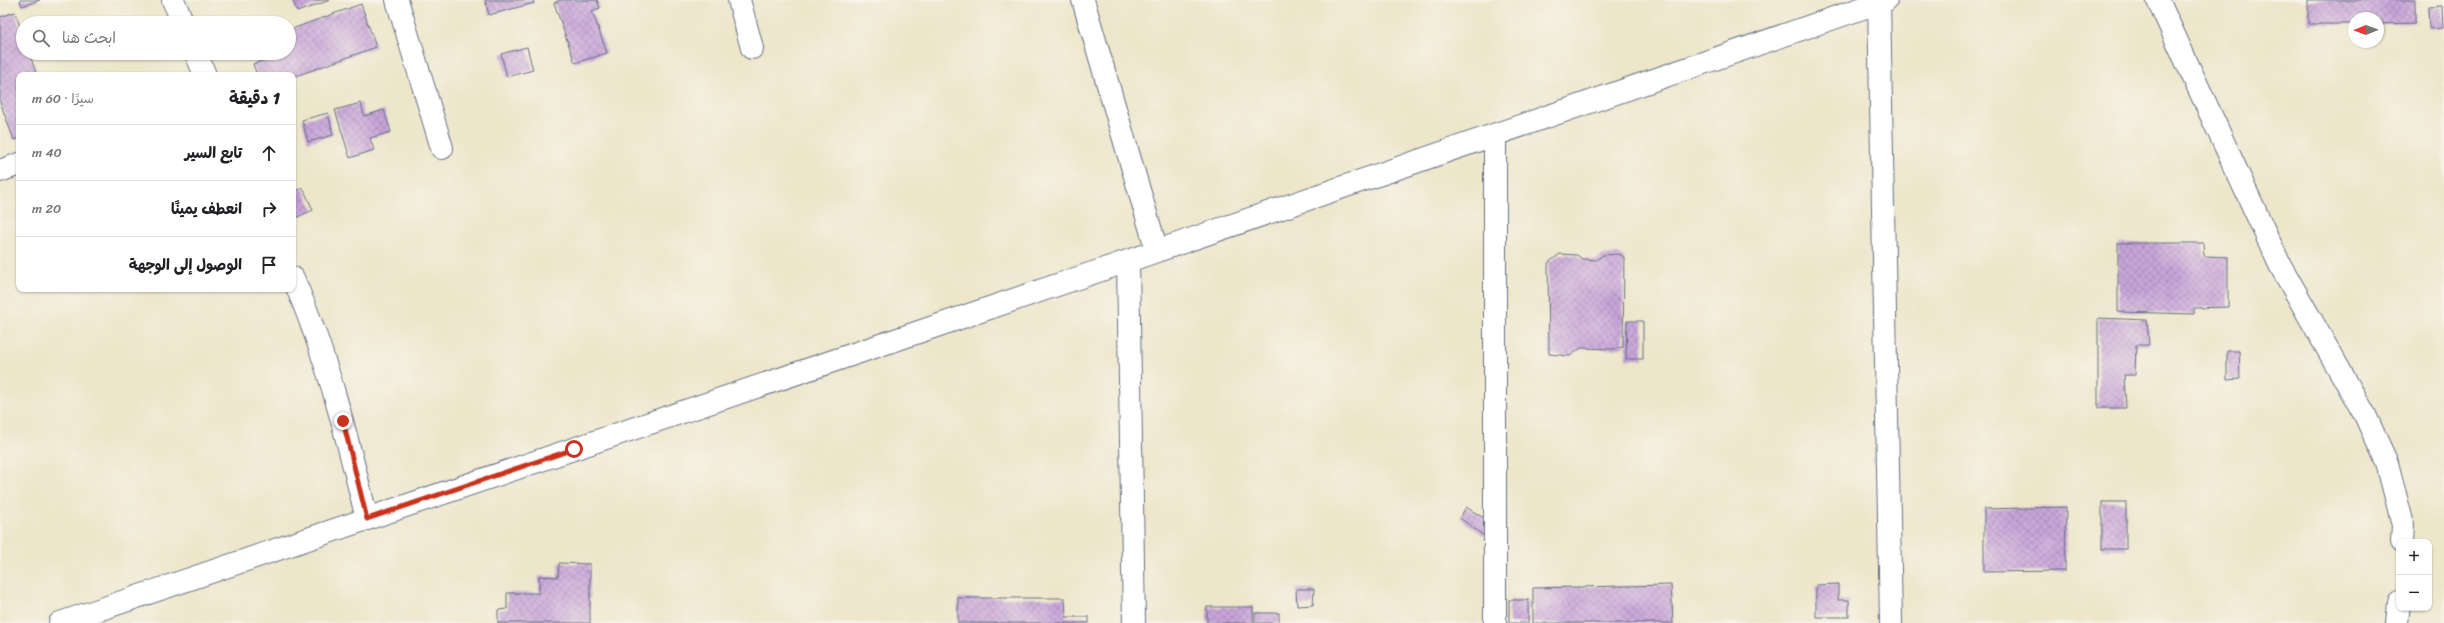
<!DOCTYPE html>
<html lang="ar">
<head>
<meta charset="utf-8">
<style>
  :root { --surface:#fff; --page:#f6f6f6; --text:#202124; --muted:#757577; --line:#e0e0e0 }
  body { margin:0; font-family:Sriracha,"Playpen Sans Arabic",sans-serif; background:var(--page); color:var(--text); direction:rtl }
  .controls { position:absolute; right:12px; bottom:12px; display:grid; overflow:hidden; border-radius:8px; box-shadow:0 1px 3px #0004 }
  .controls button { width:36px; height:36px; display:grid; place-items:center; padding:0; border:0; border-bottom:1px solid var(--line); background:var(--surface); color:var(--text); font:20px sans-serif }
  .compass { position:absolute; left:2348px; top:12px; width:36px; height:36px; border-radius:50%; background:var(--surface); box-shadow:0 1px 3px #0004; rotate:269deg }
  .stop { position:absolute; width:12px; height:12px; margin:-9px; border:3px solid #c8321e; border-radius:50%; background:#fff }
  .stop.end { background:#c8321e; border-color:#fff; box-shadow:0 1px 4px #0008 }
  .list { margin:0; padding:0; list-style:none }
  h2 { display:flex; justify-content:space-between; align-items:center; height:52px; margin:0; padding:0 16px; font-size:17px }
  h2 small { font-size:13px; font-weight:400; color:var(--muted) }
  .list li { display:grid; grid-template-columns:26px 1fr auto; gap:12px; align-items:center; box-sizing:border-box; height:56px; padding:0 16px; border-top:1px solid var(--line) }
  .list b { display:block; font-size:15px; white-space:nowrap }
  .list em { font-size:13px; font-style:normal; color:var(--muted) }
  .icon { flex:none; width:22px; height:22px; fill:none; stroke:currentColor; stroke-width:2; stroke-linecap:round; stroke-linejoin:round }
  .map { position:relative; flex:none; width:2444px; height:623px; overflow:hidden; direction:ltr }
  .search { position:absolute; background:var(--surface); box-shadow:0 1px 3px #0004; left:16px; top:16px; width:280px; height:44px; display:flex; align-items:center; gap:10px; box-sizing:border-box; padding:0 14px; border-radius:22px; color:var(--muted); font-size:15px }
  .panel { position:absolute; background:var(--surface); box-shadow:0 1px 3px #0004; left:16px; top:72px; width:280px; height:220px; border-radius:8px; direction:rtl }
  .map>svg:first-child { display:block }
  .building { fill:url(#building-cross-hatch) }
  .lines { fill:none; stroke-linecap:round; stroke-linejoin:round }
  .street-casing { stroke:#646f84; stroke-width:24 }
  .street { stroke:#fff; stroke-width:22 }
  .route { stroke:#c8321e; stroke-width:5 }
</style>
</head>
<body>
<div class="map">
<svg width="2444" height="623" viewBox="0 0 2444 623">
  <defs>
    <pattern id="building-cross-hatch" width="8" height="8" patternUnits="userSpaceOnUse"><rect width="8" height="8" fill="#c9a5da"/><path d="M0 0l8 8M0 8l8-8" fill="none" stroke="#a287b4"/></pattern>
  </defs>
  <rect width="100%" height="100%" fill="#f7f3e8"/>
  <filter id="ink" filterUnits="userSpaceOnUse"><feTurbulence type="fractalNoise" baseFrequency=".025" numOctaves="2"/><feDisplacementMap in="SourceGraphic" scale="8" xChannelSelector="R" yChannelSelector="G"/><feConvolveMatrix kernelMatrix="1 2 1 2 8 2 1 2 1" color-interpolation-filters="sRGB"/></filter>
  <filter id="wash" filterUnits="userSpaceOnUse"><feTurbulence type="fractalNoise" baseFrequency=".012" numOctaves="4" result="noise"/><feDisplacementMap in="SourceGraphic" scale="16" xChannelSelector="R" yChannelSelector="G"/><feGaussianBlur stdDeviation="0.9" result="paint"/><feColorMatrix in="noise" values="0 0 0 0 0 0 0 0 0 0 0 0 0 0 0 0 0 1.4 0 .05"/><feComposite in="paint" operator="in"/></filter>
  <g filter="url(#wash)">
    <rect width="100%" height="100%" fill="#ede6ca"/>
    <g id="blocks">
      <g class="building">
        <polygon points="20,0 40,0 22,6"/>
        <polygon points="293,0 330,0 297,12"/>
        <polygon points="485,0 533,0 534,3 489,15"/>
        <polygon points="561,0 597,0 600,8 592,11 607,53 575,63 554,3"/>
        <polygon points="2308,0 2415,0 2415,23 2378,24 2378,18 2354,18 2354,24 2308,24"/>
        <polygon points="361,4 376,47 293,77 293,75 257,75 253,64 269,59 267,53 289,53 289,30"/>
        <polygon points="2442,6 2443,28 2429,29 2428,7"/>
        <polygon points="15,12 23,36 23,53 29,53 37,75 19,75 19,138 14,140 0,102 0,17"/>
        <polygon points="527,47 533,70 507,77 501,54"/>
        <polygon points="361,103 364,116 384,110 391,132 370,138 374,150 350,158 335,110"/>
        <polygon points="328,113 333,135 308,142 302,120"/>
        <polygon points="303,188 313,210 293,219 293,192"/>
        <polygon points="2118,243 2203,243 2204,256 2228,257 2228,307 2194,308 2194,314 2118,312"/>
        <polygon points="1560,254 1577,255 1582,259 1596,260 1603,255 1619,254 1624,257 1623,347 1615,349 1581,348 1570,356 1549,354 1548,263"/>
        <polygon points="2098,318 2147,320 2149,345 2136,345 2135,375 2124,375 2126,408 2098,408"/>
        <polygon points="1627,321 1643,321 1643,359 1626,359"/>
        <polygon points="2227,351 2239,351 2240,379 2227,380"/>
        <rect x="2102" y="502" width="24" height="47"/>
        <polygon points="1466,507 1492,523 1484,536 1460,518"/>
        <polygon points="2066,507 2065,571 1984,572 1984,509"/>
        <polygon points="559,563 590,564 590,623 498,623 498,610 507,609 507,593 539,593 539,576 558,577"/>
        <polygon points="1838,584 1838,600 1849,600 1849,617 1816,617 1816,585"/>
        <polygon points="1671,585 1673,623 1533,623 1533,588"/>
        <polygon points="1296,589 1314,589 1313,605 1297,606"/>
        <polygon points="958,598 1065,598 1066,617 1089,617 1089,623 958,623"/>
        <rect x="1509" y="600" width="19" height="23"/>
        <rect x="1207" y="607" width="46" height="16"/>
        <rect x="1255" y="613" width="24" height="10"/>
      </g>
    </g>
  </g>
  <g filter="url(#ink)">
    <use href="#blocks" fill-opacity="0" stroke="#646f84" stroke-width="1"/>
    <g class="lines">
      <defs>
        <g id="street">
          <polyline points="173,0 183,23"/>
          <polyline points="397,0 442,148"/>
          <polyline points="739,0 752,48"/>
          <polyline points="1083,0 1157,251"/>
          <polyline points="1879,0 1891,623"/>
          <polyline points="2158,0 2280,265 2365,415 2387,463 2403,525 2402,542"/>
          <polyline points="196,53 205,75"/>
          <polyline points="0,171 19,164"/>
          <polyline points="1128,261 1134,623"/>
          <path d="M293,278C327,355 347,438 367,519"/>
          <polyline points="60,623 1128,261 1886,0"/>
          <polyline points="1495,623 1495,135"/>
          <polyline points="2397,623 2399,603"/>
        </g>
      </defs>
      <use href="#street" class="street-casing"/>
      <use href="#street" class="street"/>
    </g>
  </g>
  <g class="lines" filter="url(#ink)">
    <polyline class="route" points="343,421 367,519 574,449"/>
  </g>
</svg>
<div class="controls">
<button>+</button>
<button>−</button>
</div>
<svg class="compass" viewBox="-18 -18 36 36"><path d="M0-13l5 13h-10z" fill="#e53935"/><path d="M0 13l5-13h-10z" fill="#757577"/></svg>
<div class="stop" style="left:574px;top:449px"></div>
<div class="stop end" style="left:343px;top:421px"></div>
<div class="search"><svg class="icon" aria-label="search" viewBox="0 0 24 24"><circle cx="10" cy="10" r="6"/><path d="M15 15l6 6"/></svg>ابحث هنا</div>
<section class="panel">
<h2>1 دقيقة<small>سيرًا · 60 m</small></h2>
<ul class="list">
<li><svg class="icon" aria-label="ahead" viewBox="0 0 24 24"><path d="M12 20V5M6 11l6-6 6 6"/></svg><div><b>تابع السير</b></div><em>40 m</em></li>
<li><svg class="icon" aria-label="right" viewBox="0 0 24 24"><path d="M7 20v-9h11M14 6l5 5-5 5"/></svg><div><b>انعطف يمينًا</b></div><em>20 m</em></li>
<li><svg class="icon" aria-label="arrive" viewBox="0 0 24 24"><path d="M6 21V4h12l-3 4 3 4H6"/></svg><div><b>الوصول إلى الوجهة</b></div></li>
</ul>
</section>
</div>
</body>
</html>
